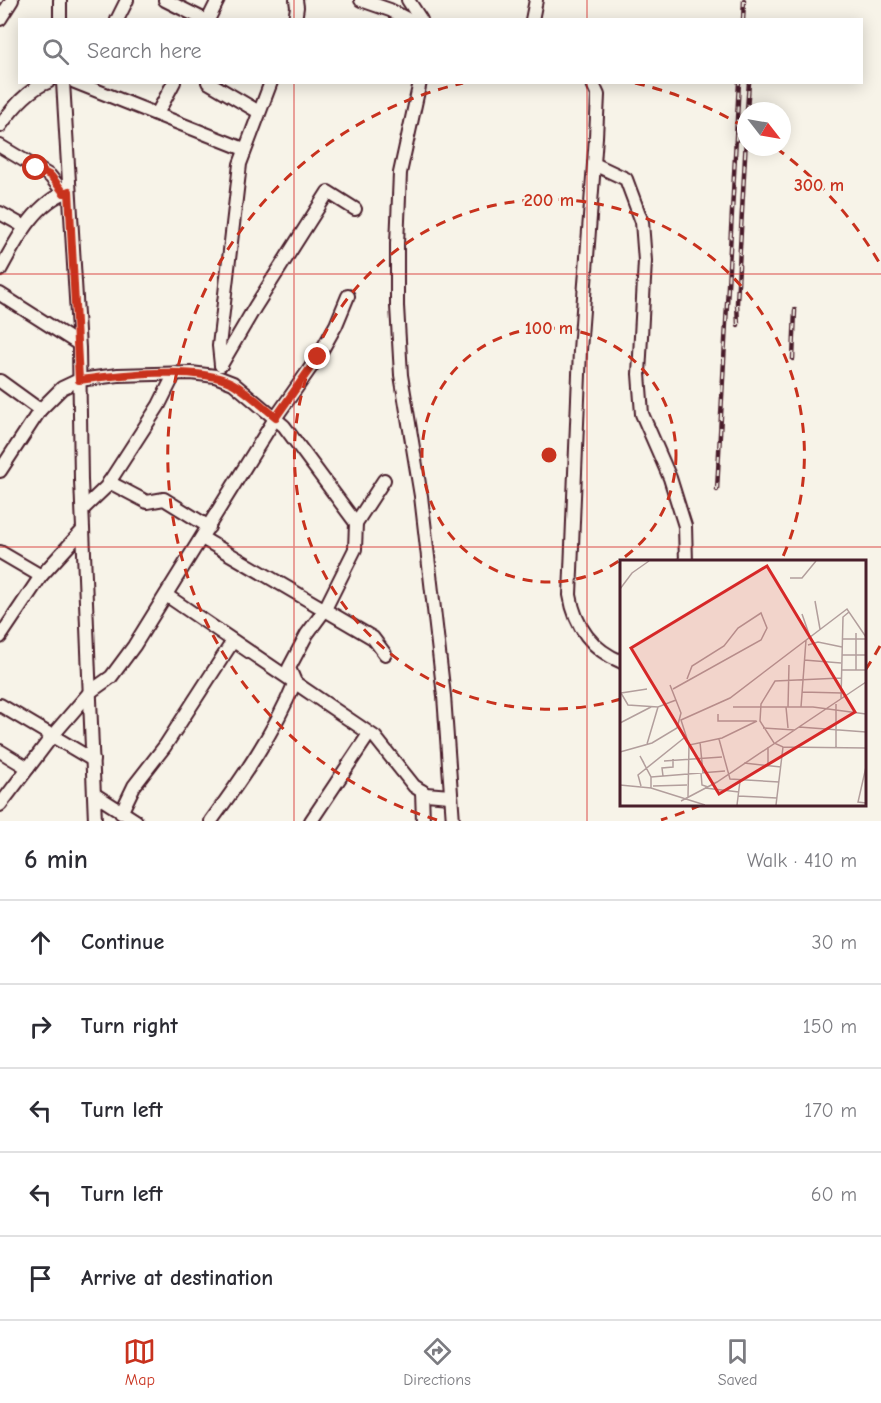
<!DOCTYPE html>
<html lang="en">
<head>
<meta charset="utf-8">
<style>
  :root { --surface:#fff; --page:#f7f7f7; --text:#2b2b33; --muted:#7c7c81; --line:#e1e1e2; --accent:#c8321e }
  body { margin:0; font-family:"Comic Neue",sans-serif; background:var(--page); color:var(--text) }
  .compass { position:absolute; left:737px; top:102px; width:54px; height:54px; border-radius:50%; background:var(--surface); box-shadow:0 3px 15px #0003; rotate:121deg }
  .stop { position:absolute; width:18px; height:18px; margin:-14px; border:4px solid #c8321e; border-radius:50%; background:#fff }
  .stop.end { background:#c8321e; border-color:#fff; box-shadow:0 2px 6px #0008 }
  .list { margin:0; padding:0; list-style:none }
  h2 { display:flex; justify-content:space-between; align-items:center; height:78px; margin:0; padding:0 24px; font-size:26px }
  h2 small { font-size:20px; font-weight:400; color:var(--muted) }
  .list li { display:grid; grid-template-columns:39px 1fr auto; gap:18px; align-items:center; box-sizing:border-box; height:84px; padding:0 24px; border-top:2px solid var(--line) }
  .list b { display:block; font-size:22px; white-space:nowrap }
  .list em { font-size:20px; font-style:normal; color:var(--muted) }
  .icon { flex:none; width:33px; height:33px; fill:none; stroke:currentColor; stroke-width:2; stroke-linecap:round; stroke-linejoin:round }
  .map { position:relative; flex:none; width:881px; height:821px; overflow:hidden }
  .search { position:absolute; background:var(--surface); box-shadow:0 3px 15px #0003; left:18px; right:18px; top:18px; height:66px; display:flex; align-items:center; gap:15px; box-sizing:border-box; padding:0 21px; border-radius:0px; color:var(--muted); font-size:22px }
  .sheet { height:498px; background:var(--surface) }
  nav { display:flex; justify-content:space-around; align-items:center; box-sizing:border-box; height:84px; border-top:2px solid var(--line); background:var(--surface); font-size:16px; color:var(--muted) }
  nav a { display:grid; justify-items:center; gap:3px }
  nav .on { color:var(--accent) }
  .map>svg:first-child { display:block }
  .lines { fill:none; stroke-linecap:round; stroke-linejoin:round }
  .minor-casing { stroke:#4a1f2b; stroke-width:16 }
  .minor { stroke:#f7f3e8; stroke-width:12 }
  .rail-casing { stroke:#4a1f2b; stroke-width:4.5 }
  .rail { stroke:#f7f3e8; stroke-width:2; stroke-dasharray:7; stroke-linecap:butt }
  .route { stroke:#c8321e; stroke-width:8 }
  .grid { fill:none; stroke:#d62828; stroke-width:1.5; stroke-opacity:0.55 }
  .ring { fill:none; stroke:#c8321e; stroke-width:3; stroke-dasharray:10 8 }
  .inset-road { fill:none; stroke:#b29e9c; stroke-width:1.5 }
  .view { fill:#d62828; fill-opacity:0.15; stroke:#d62828; stroke-width:3 }
  .inset-edge { fill:none; stroke:#4a1f2b; stroke-width:3 }
  .centre { fill:#c8321e; stroke:#f7f3e8; stroke-width:3 }
  .ring-label { font-size:18px; text-anchor:middle; font-weight:bold; fill:#c8321e; stroke:#f7f3e8; stroke-width:5; stroke-linejoin:round; paint-order:stroke }
</style>
</head>
<body>
<div class="map">
<svg width="881" height="821" viewBox="0 0 881 821">
  <rect width="100%" height="100%" fill="#f7f3e8"/>
  <filter id="ink" filterUnits="userSpaceOnUse"><feTurbulence type="fractalNoise" baseFrequency=".0167" numOctaves="2"/><feDisplacementMap in="SourceGraphic" scale="12" xChannelSelector="R" yChannelSelector="G"/><feConvolveMatrix kernelMatrix="1 2 1 2 8 2 1 2 1" color-interpolation-filters="sRGB"/></filter>
  <g filter="url(#ink)">
    <g class="lines">
      <defs>
        <g id="minor">
          <polyline points="165,0 205,20"/>
          <polyline points="361,0 390,10 409,20"/>
          <polyline points="408,0 421,20"/>
          <polyline points="0,19 12,0"/>
          <polyline points="60,20 60,0"/>
          <polyline points="117,20 127,0"/>
          <polyline points="208,20 218,0"/>
          <polyline points="295,20 297,7 296,0"/>
          <polyline points="532,20 536,0"/>
          <polyline points="63,82 79,348 81,480 95,821"/>
          <polyline points="75,82 244,149"/>
          <polyline points="208,82 259,112"/>
          <polyline points="420,82 400,173 397,244 397,306 401,375 421,496 444,696 453,821"/>
          <path d="M592,82L598,95L596,137L580,350L570,595C575,626 592,650 622,662"/>
          <polyline points="157,114 174,82"/>
          <path d="M0,126C12,109 28,89 48,82"/>
          <polyline points="0,146 50,176 64,193"/>
          <polyline points="594,164 626,179 642,222 645,261 639,374 642,414 670,478 685,526 686,562"/>
          <polyline points="0,213 25,227"/>
          <path d="M0,270C16,241 35,202 69,191"/>
          <polyline points="0,294 77,343"/>
          <polyline points="221,365 219,346 240,164 271,82"/>
          <polyline points="221,365 255,307 328,192 355,209"/>
          <polyline points="0,381 40,410"/>
          <path d="M0,471L40,410L62,388L79,380L118,375L191,373L215,376L233,383L284,426L356,523L355,549L324,611L307,634L289,668L295,682C274,733 243,777 211,821"/>
          <polyline points="109,482 147,502 164,499 209,527"/>
          <polyline points="83,509 106,487 159,405 175,373"/>
          <polyline points="356,523 384,480"/>
          <polyline points="202,538 373,638 385,654"/>
          <polyline points="0,552 41,576"/>
          <polyline points="166,595 375,737 414,786 426,794 450,796"/>
          <polyline points="0,637 41,576 83,530"/>
          <polyline points="0,705 93,760"/>
          <polyline points="0,751 28,768"/>
          <polyline points="422,791 423,821"/>
          <polyline points="94,794 136,821"/>
          <polyline points="0,805 53,735 90,692 111,677 134,646 276,417 318,357 336,325 348,296"/>
          <polyline points="121,813 134,786 165,746 233,641"/>
          <polyline points="311,821 369,734"/>
        </g>
      </defs>
      <use href="#minor" class="minor-casing"/>
      <use href="#minor" class="minor"/>
      <defs>
        <g id="rail">
          <polyline points="743,20 744,0"/>
          <polyline points="747,111 749,82"/>
          <polyline points="738,325 737,303 746,138"/>
          <polyline points="793,359 795,310"/>
          <polyline points="717,490 739,82"/>
        </g>
      </defs>
      <use href="#rail" class="rail-casing"/>
      <use href="#rail" class="rail"/>
    </g>
  </g>
  <g class="lines" filter="url(#ink)">
    <path class="route" d="M36,168L51,176L64,193L69,191L79,380C117,375 198,365 232,383C247,391 262,406 276,417L318,357"/>
  </g>
  <path class="grid" d="M294,0V20M587,0V20M294,82V821M587,82V821M0,274H881M0,547H881"/>
  <g class="ring">
    <circle cx="549" cy="455" r="127"/>
    <path d="M621 699A255 255 0 1 1 781 561"/>
    <path d="M880 646A382 382 0 0 1 866 669M701 805A382 382 0 0 1 661 820M437 820A382 382 0 0 1 463 83M635 83A382 382 0 0 1 746 128M776 148A382 382 0 0 1 880 264"/>
  </g>
  <g transform="translate(620 560)">
    <rect width="246" height="246" fill="#f7f3e8"/>
    <path class="inset-road" d="M170,18H182L196,1M0,29L12,13L29,1M195,41L200,69M182,54L190,77M236,73V110M222,79H246M188,85L198,82L222,87M222,95H246M184,100L221,103M221,110H246M221,118L155,121L141,144L140,161L154,183L163,187L246,188M53,129L141,80L147,68L141,53L118,68L104,86L72,106L67,119M182,132L222,133M1,133L8,145L38,147L56,140M1,133L27,129M221,139L223,57L229,52M216,144V188M113,147H193L246,154M166,147L168,168M168,147L169,105M181,147L186,80M98,154V161H136M0,163L31,147M179,167L246,172M143,168L175,170M99,179L110,219L159,222M80,182L83,213M27,184L38,147M69,185L61,160L110,138L227,49L246,77M0,192L32,183L57,168L61,153L50,125M44,201L102,197M24,203L20,196L31,217V228M124,203L161,207M148,207V187M246,207L238,242L246,243M81,213L82,225L88,227M43,216L42,208L53,207V199M31,217L105,211M0,225L31,228L85,245M21,226L18,215L64,178M33,226L67,225M85,228L119,232M118,236L157,238M68,237L69,185L102,178L137,161M61,241L97,222L246,122M117,245L120,221M156,245L163,187"/>
    <path class="view" d="M147,6L235,152L99,234L11,88Z"/>
    <rect width="246" height="246" class="inset-edge"/>
  </g>
  <circle cx="549" cy="455" r="9" class="centre"/>
  <g class="ring-label">
    <text x="819" y="191">300 m</text>
    <text x="549" y="206">200 m</text>
    <text x="549" y="334">100 m</text>
  </g>
</svg>
<svg class="compass" viewBox="-18 -18 36 36"><path d="M0-13l5 13h-10z" fill="#e53935"/><path d="M0 13l5-13h-10z" fill="#7c7c81"/></svg>
<div class="stop" style="left:36px;top:168px"></div>
<div class="stop end" style="left:318px;top:357px"></div>
<div class="search"><svg class="icon" aria-label="search" viewBox="0 0 24 24"><circle cx="10" cy="10" r="6"/><path d="M15 15l6 6"/></svg>Search here</div>
</div>
<section class="sheet">
<h2>6 min<small>Walk · 410 m</small></h2>
<ul class="list">
<li><svg class="icon" aria-label="ahead" viewBox="0 0 24 24"><path d="M12 20V5M6 11l6-6 6 6"/></svg><div><b>Continue</b></div><em>30 m</em></li>
<li><svg class="icon" aria-label="right" viewBox="0 0 24 24"><path d="M7 20v-9h11M14 6l5 5-5 5"/></svg><div><b>Turn right</b></div><em>150 m</em></li>
<li><svg class="icon" aria-label="left" viewBox="0 0 24 24"><path d="M17 20v-9H6M10 6l-5 5 5 5"/></svg><div><b>Turn left</b></div><em>170 m</em></li>
<li><svg class="icon" aria-label="left" viewBox="0 0 24 24"><path d="M17 20v-9H6M10 6l-5 5 5 5"/></svg><div><b>Turn left</b></div><em>60 m</em></li>
<li><svg class="icon" aria-label="arrive" viewBox="0 0 24 24"><path d="M6 21V4h12l-3 4 3 4H6"/></svg><div><b>Arrive at destination</b></div></li>
</ul>
</section>
<nav>
<a class="on"><svg class="icon" aria-label="map" viewBox="0 0 24 24"><path d="M3 6l6-2 6 2 6-2v14l-6 2-6-2-6 2zM9 4v14M15 6v14"/></svg>Map</a>
<a><svg class="icon" aria-label="directions" viewBox="0 0 24 24"><path d="M12 3l9 9-9 9-9-9zM9 14v-3h6M13 9l2 2-2 2"/></svg>Directions</a>
<a><svg class="icon" aria-label="saved" viewBox="0 0 24 24"><path d="M7 4h10v16l-5-4-5 4z"/></svg>Saved</a>
</nav>
</body>
</html>
